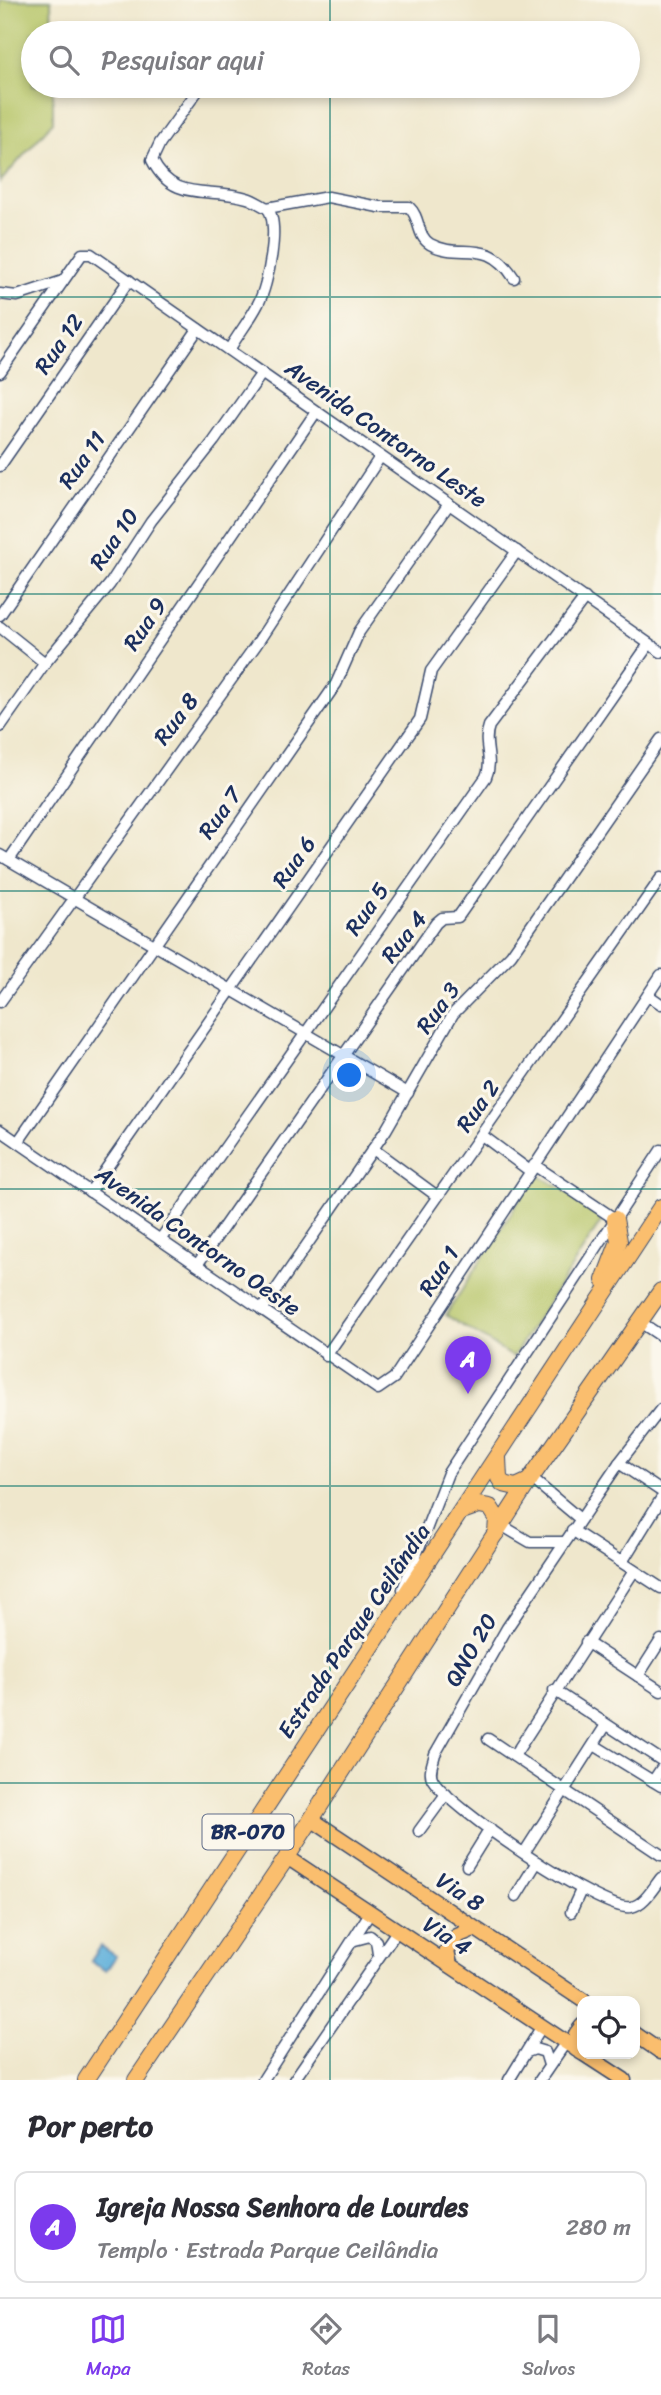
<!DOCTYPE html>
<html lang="pt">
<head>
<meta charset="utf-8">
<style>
  :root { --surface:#fff; --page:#f2f2f3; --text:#2b2b33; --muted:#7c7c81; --line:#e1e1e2; --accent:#7c3aed }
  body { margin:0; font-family:Sriracha,sans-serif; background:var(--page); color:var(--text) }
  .controls { position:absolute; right:21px; bottom:21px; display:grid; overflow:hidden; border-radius:14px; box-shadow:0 4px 10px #0003 }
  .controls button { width:63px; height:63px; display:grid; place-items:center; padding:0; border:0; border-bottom:2px solid var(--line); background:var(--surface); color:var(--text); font:35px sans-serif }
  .you { position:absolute; left:350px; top:1076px; width:24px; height:24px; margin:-18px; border:5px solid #fff; border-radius:50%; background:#1a73e8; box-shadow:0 0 0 10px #1a73e833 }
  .badge { display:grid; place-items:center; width:46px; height:46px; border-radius:50%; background:var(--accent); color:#fff; font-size:23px; font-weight:700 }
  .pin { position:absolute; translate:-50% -58px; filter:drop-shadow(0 2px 4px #0008) }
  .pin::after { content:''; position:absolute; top:37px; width:24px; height:21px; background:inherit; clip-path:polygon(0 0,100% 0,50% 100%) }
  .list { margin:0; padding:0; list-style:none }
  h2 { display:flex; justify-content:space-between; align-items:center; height:91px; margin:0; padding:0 28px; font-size:30px }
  h2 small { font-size:23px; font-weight:400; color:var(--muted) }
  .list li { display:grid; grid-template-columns:46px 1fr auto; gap:21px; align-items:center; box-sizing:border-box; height:112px; margin:0 14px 14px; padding:0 14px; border:2px solid var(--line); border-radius:14px }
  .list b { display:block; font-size:26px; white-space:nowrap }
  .list p { margin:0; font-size:23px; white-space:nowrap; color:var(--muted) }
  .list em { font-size:23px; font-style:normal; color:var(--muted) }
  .icon { flex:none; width:38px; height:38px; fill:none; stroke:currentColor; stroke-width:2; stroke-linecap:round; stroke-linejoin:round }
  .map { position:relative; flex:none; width:661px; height:2080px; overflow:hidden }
  .search { position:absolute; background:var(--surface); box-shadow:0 4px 10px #0003; left:21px; right:21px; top:21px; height:77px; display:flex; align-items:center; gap:18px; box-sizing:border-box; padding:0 24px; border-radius:38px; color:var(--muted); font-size:26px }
  .sheet { height:217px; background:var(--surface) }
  nav { display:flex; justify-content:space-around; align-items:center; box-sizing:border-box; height:98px; border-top:2px solid var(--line); background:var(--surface); font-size:19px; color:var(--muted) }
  nav a { display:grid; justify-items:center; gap:4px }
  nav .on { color:var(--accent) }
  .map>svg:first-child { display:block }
  .green { fill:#b6c567; stroke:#687a62; stroke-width:2 }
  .water { fill:#60b0da; stroke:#3e709c; stroke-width:2 }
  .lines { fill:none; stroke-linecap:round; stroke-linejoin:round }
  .minor-casing { stroke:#3b4b6e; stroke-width:13 }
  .major-casing { stroke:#3b4b6e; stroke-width:17 }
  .highway-casing { stroke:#3b4b6e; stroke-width:18 }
  .minor { stroke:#fff; stroke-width:10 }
  .major { stroke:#fabe6e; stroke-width:14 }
  .highway { stroke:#fabe6e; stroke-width:16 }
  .grid { fill:none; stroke:#0f766e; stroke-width:2; stroke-opacity:0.55 }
  .labels { text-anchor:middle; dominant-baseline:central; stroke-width:6; stroke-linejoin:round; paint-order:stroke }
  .shield { fill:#fbf7ec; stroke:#5e6b89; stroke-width:2 }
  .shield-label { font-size:21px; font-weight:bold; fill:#1b2f5e }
  .street-label { font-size:23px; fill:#1b2f5e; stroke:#fbf7ec }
</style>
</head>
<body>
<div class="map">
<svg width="661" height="2080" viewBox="0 0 661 2080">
  <rect width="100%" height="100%" fill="#fbf7ec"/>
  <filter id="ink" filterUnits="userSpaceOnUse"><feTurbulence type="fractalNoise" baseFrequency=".0143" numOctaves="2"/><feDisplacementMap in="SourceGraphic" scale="14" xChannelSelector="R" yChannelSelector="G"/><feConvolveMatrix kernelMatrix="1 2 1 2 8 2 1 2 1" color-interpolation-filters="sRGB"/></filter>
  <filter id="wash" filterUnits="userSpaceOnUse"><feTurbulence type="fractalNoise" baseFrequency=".00686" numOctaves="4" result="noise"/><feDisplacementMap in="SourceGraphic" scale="28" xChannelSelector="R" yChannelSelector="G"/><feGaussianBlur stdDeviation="1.57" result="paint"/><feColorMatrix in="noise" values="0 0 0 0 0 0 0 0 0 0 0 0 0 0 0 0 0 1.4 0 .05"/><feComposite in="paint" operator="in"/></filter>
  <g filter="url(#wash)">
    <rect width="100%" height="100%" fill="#efe7cc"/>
    <g class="green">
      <polygon points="0,0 51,0 52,33 33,33 33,86 53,86 53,122 0,182"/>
      <polygon points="536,1174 606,1214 513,1357 446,1315"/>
    </g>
    <polygon class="water" points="101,1946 116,1956 106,1971 91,1961"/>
  </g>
  <g filter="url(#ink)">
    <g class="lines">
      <defs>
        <g id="minor">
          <path d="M201,86L160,143L152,160C174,204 209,186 247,198C254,200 261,205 267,208C281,222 268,286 258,304C250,320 238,334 229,350"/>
          <path d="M267,208L328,197L379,207H409C421,218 416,235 430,244C461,261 487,235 514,278"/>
          <polyline points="0,294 17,296 63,281"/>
          <polyline points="0,372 82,254 91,254 661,652"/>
          <polyline points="0,466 129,280"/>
          <polyline points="0,615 198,329"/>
          <polyline points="0,627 45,663"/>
          <polyline points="0,727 45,663 110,584 151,521 214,441 262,373"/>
          <polyline points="0,855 408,1093"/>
          <polyline points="9,860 316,412"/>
          <polyline points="648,995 661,1004"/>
          <polyline points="0,1002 256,645 380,457"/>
          <polyline points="0,1130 378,1389 394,1378 661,975"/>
          <polyline points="483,1136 530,1171"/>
          <polyline points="18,1142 336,684 359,632 449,504"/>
          <polyline points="373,1149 437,1196"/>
          <polyline points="534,1165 615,1219"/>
          <polyline points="90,1192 420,719 431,671 517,551"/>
          <path d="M160,1240L486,777C494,759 482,744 489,726L585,598"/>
          <polyline points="197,1265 436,923 442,918 458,917 649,644"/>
          <polyline points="262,1310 386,1130 453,1014 511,955 661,739"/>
          <polyline points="640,1322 661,1336"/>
          <polyline points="326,1356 661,878"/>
          <path d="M661,1409L619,1463L507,1628L435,1754C433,1763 428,1772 433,1780C449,1807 603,1913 631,1907C644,1905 653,1888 661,1878"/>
          <polyline points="619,1463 661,1491"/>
          <polyline points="531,1478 580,1519"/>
          <polyline points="501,1525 530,1542 564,1542"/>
          <polyline points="572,1530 661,1588"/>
          <polyline points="622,1562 661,1499"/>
          <polyline points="403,1589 448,1473 661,1150"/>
          <polyline points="586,1642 661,1691"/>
          <polyline points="638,1676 661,1640"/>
          <polyline points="554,1690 661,1760"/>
          <polyline points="488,1739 661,1855"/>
          <polyline points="594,1745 661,1786"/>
          <polyline points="514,1756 634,1571"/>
          <polyline points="653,1781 661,1769"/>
          <polyline points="419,1831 446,1794"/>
          <polyline points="524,1853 606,1725"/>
          <polyline points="467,1866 490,1829"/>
          <polyline points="516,1896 537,1862"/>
          <polyline points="571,1912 581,1890"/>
          <polyline points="355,1940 370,1936 376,1941 378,1954"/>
          <polyline points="527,2052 535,2049 545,2052 549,2065"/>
          <polyline points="263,2080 370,1913"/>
          <polyline points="294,2080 397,1931"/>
          <polyline points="509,2080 542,2026"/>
          <polyline points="540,2080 566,2042"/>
        </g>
        <g id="major">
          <polyline points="311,1819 584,2001"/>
          <polyline points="287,1857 582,2053"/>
          <polyline points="450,1965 447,1950 457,1936 474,1929"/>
          <polyline points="635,2034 661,2052"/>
          <polyline points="577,2050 576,2034 582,2026"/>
          <polyline points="584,2054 624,2080"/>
        </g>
        <g id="highway">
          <polyline points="604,1280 619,1241 615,1219"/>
          <polyline points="498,1458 499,1478 503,1484 516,1487 529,1481"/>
          <polyline points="462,1511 479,1505 490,1507 497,1518 496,1533"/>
          <polyline points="86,2080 661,1207"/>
          <polyline points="136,2080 287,1857 531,1478 661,1291"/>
        </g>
      </defs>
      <use href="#minor" class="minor-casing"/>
      <use href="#major" class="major-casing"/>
      <use href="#highway" class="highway-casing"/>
      <use href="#minor" class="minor"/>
      <use href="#major" class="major"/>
      <use href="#highway" class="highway"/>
    </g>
  </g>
  <path class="grid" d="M330,0V33M330,86V2080M0,297H661M0,594H661M0,891H661M0,1189H661M0,1486H661M0,1783H661"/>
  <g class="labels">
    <rect class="shield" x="202.5" y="1814.5" width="91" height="35" rx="5"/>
    <g class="shield-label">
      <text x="248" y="1832">BR-070</text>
    </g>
    <g class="street-label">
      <text transform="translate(59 344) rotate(-55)">Rua 12</text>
      <text transform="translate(386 434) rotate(35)">Avenida Contorno Leste</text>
      <text transform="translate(82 460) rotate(-55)">Rua 11</text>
      <text transform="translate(114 539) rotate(-56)">Rua 10</text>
      <text transform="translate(145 624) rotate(-56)">Rua 9</text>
      <text transform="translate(176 719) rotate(-53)">Rua 8</text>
      <text transform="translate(220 813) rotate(-55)">Rua 7</text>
      <text transform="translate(294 862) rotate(-55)">Rua 6</text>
      <text transform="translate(367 909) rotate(-55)">Rua 5</text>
      <text transform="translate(404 937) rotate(-52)">Rua 4</text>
      <text transform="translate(438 1008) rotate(-54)">Rua 3</text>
      <text transform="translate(478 1106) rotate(-55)">Rua 2</text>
      <text transform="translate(198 1241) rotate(35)">Avenida Contorno Oeste</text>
      <text transform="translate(439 1271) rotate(-57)">Rua 1</text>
      <text transform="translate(354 1631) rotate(-56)">Estrada Parque Ceilândia</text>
      <text transform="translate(471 1650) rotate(-60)">QNO 20</text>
      <text transform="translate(460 1892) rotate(33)">Via 8</text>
      <text transform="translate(447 1936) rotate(33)">Via 4</text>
    </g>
  </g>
</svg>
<div class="controls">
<button><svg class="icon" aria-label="locate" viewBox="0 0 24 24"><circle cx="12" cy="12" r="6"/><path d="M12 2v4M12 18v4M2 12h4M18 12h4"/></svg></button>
</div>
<div class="you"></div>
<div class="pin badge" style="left:468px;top:1394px">A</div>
<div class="search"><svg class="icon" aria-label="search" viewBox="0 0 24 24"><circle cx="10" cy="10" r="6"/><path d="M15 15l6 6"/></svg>Pesquisar aqui</div>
</div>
<section class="sheet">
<h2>Por perto<small></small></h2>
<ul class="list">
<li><span class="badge">A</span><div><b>Igreja Nossa Senhora de Lourdes</b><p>Templo · Estrada Parque Ceilândia</p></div><em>280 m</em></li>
</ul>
</section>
<nav>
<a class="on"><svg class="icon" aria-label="map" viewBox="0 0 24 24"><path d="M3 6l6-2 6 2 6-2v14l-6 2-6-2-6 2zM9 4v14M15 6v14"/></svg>Mapa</a>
<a><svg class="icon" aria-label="directions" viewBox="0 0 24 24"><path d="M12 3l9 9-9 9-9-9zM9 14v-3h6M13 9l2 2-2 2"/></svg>Rotas</a>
<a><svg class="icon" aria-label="saved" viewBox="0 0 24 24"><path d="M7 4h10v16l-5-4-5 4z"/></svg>Salvos</a>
</nav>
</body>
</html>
